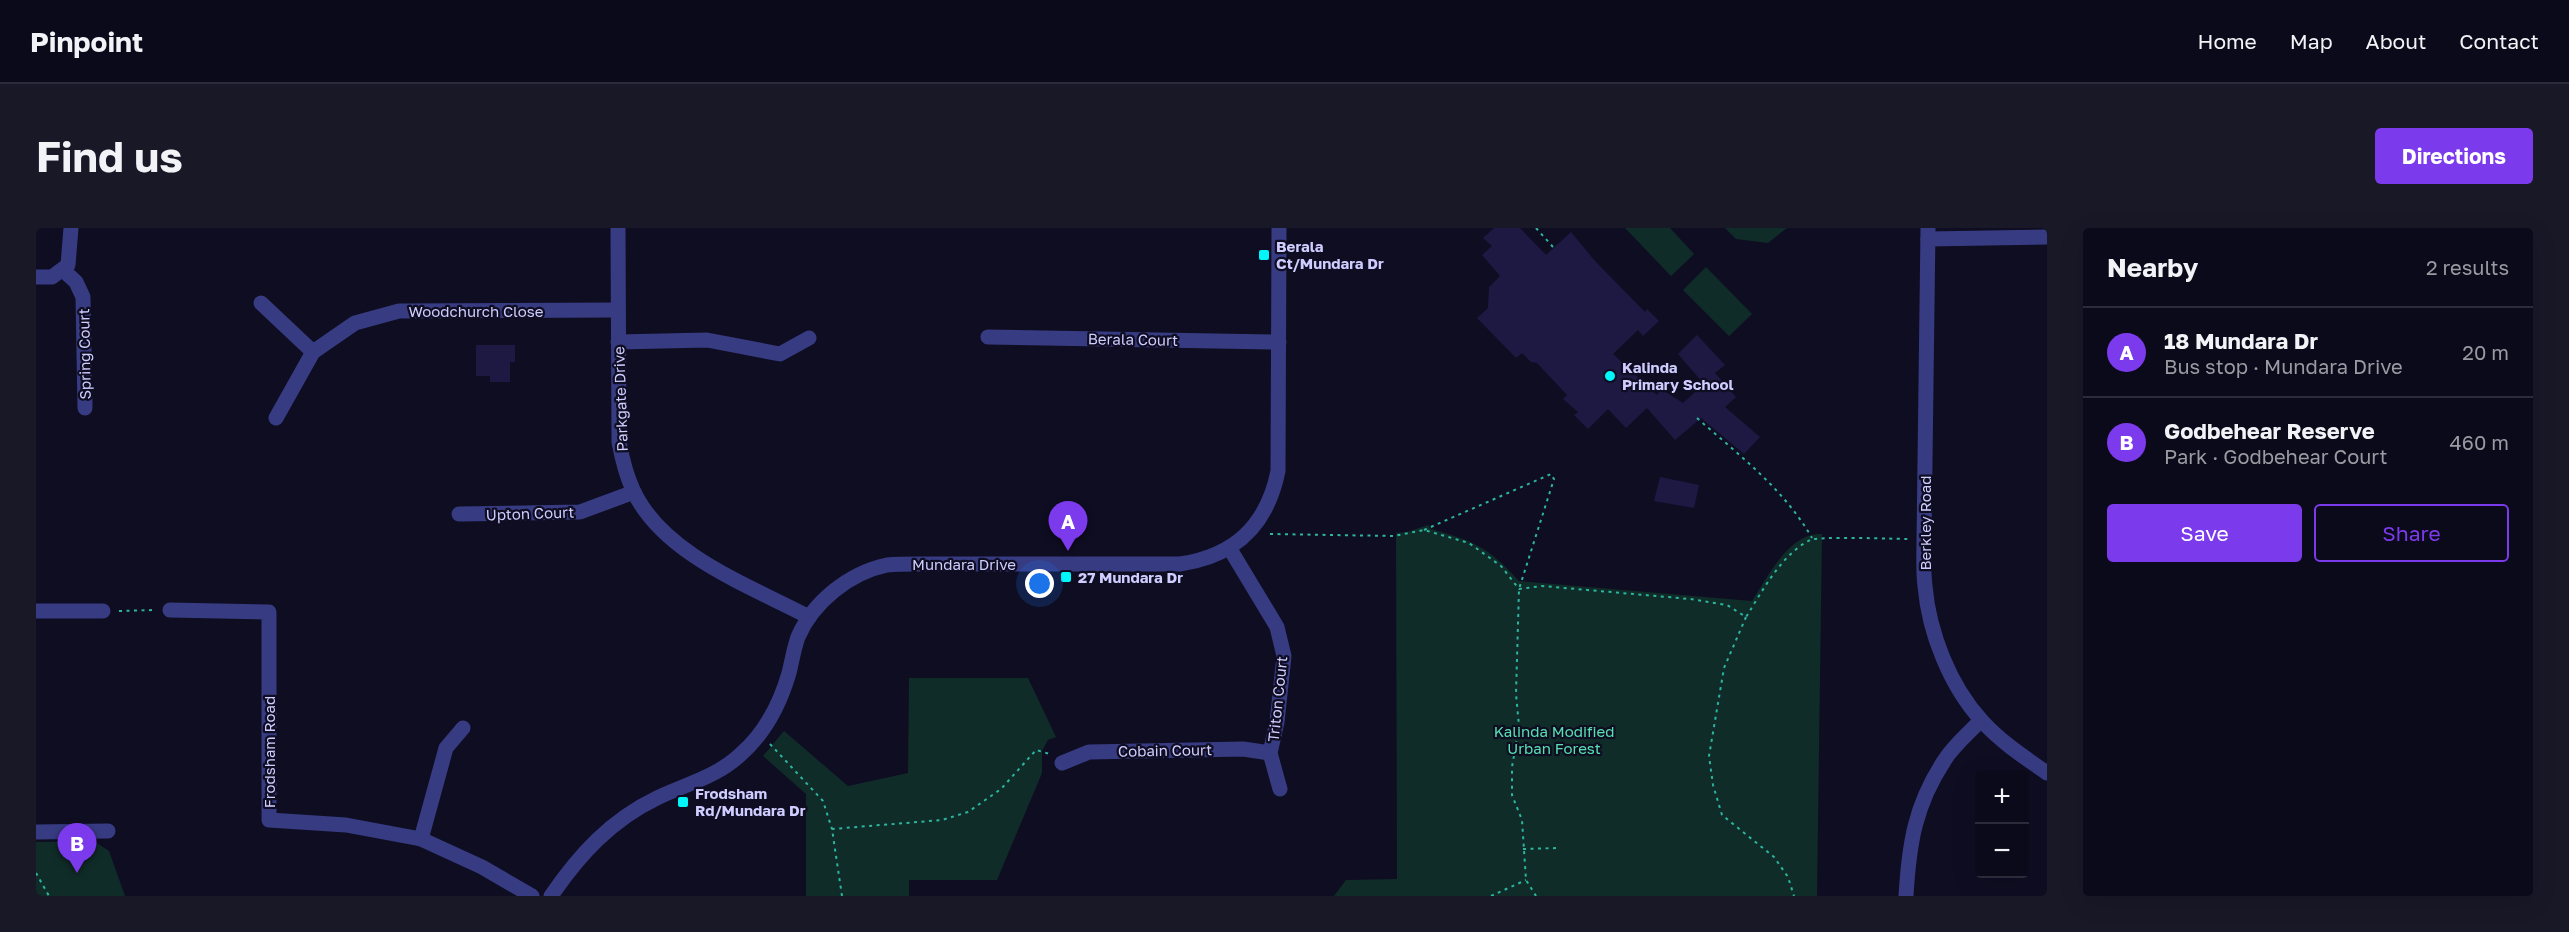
<!DOCTYPE html>
<html lang="en">
<head>
<meta charset="utf-8">
<style>
  :root { --surface:#0b0a1a; --page:#191827; --text:#f1f3f6; --muted:#9a9aa2; --line:#2b2b39; --accent:#7c3aed }
  body { margin:0; font-family:"Golos Text",sans-serif; background:var(--page); color:var(--text) }
  .controls { position:absolute; right:18px; bottom:18px; display:grid; overflow:hidden; border-radius:6px; box-shadow:0 6px 24px #0002 }
  .controls button { width:54px; height:54px; display:grid; place-items:center; padding:0; border:0; border-bottom:2px solid var(--line); background:var(--surface); color:var(--text); font:30px sans-serif }
  .you { position:absolute; left:1004px; top:356px; width:21px; height:21px; margin:-15px; border:4px solid #fff; border-radius:50%; background:#1a73e8; box-shadow:0 0 0 9px #1a73e833 }
  .badge { display:grid; place-items:center; width:39px; height:39px; border-radius:50%; background:var(--accent); color:#fff; font-size:20px; font-weight:700 }
  .pin { position:absolute; translate:-50% -50px; filter:drop-shadow(0 2px 3px #0008) }
  .pin::after { content:''; position:absolute; top:32px; width:21px; height:18px; background:inherit; clip-path:polygon(0 0,100% 0,50% 100%) }
  .list { margin:0; padding:0; list-style:none }
  h2 { display:flex; justify-content:space-between; align-items:center; height:78px; margin:0; padding:0 24px; font-size:26px }
  h2 small { font-size:20px; font-weight:400; color:var(--muted) }
  .list li { display:grid; grid-template-columns:39px 1fr auto; gap:18px; align-items:center; box-sizing:border-box; height:90px; padding:0 24px; border-top:2px solid var(--line) }
  .list b { display:block; font-size:22px; white-space:nowrap }
  .list p { margin:0; font-size:20px; white-space:nowrap; color:var(--muted) }
  .list em { font-size:20px; font-style:normal; color:var(--muted) }
  .actions { display:flex; gap:12px; padding:18px 24px }
  .actions a { flex:1; padding:14px 0; border:2px solid var(--accent); border-radius:6px; text-align:center; font-size:21px; color:var(--accent) }
  .actions .main { background:var(--accent); color:#fff }
  .map { position:relative; flex:none; width:2011px; height:668px; overflow:hidden; border-radius:6px }
  header { display:flex; align-items:center; gap:36px; box-sizing:border-box; height:84px; padding:0 30px; background:var(--surface); border-bottom:2px solid var(--line) }
  header strong { font-size:28px }
  nav { display:flex; gap:33px; margin-inline-start:auto; font-size:21px }
  .intro { display:flex; align-items:center; justify-content:space-between; box-sizing:border-box; height:144px; padding:0 36px }
  h1 { margin:0; font-size:42px }
  .button { padding:15px 27px; border-radius:6px; background:var(--accent); color:#fff; font-size:21px; font-weight:700 }
  main { display:flex; gap:36px; padding:0 36px }
  aside { flex:1; background:var(--surface); border-radius:6px; box-shadow:0 6px 24px #0002 }
  .map>svg:first-child { display:block }
  .green { fill:#102c28 }
  .building { fill:#1d1943 }
  .lines { fill:none; stroke-linecap:round; stroke-linejoin:round }
  .path { stroke:#2cb5a0; stroke-width:2; stroke-dasharray:3 4.5; stroke-linecap:butt }
  .street { stroke:#373b82; stroke-width:15 }
  .poi-dot { fill:#00f6f8; stroke:#0f0d22; stroke-width:2 }
  .labels { text-anchor:middle; dominant-baseline:central; stroke-width:4.5; stroke-linejoin:round; paint-order:stroke }
  .poi-label { font-size:15px; font-weight:bold; fill:#cfcdff; stroke:#0f0d22; text-anchor:start }
  .street-label { font-size:15px; fill:#cfcdff; stroke:#0f0d22 }
  .park-label { font-size:15px; fill:#57e1b2; stroke:#0f0d22 }
</style>
</head>
<body>
<header>
<strong>Pinpoint</strong>
<nav><a>Home</a><a>Map</a><a>About</a><a>Contact</a></nav>
</header>
<div class="intro"><h1>Find us</h1><a class="button">Directions</a></div>
<main>
<div class="map">
<svg width="2011" height="668" viewBox="0 0 2011 668">
  <rect width="100%" height="100%" fill="#0f0d22"/>
  <g class="green">
    <polygon points="1589,0 1634,0 1658,26 1635,48"/>
    <polygon points="1689,0 1751,0 1732,15 1700,11"/>
    <polygon points="1670,39 1716,86 1693,108 1647,62"/>
    <path d="M1392,297L1395,301C1438,313 1452,319 1483,353L1716,373C1732,349 1753,304 1786,306L1781,668H1298L1310,652L1361,651L1360,305L1371,304Z"/>
    <polygon points="873,450 992,450 1020,509 1012,512 1006,523 1006,545 961,652 873,652 873,668 770,668 770,566 727,528 748,503 812,558 872,545"/>
    <polygon points="58,613 73,623 89,668 0,668 0,614"/>
  </g>
  <g class="building">
    <polygon points="1458,0 1484,0 1510,27 1535,4 1559,33 1609,84 1611,81 1623,93 1607,108 1602,102 1577,126 1621,167 1625,161 1647,175 1668,156 1642,126 1661,107 1689,137 1679,145 1700,169 1689,179 1724,209 1708,226 1665,190 1639,212 1611,180 1590,200 1572,181 1552,201 1538,187 1542,184 1527,171 1531,167 1501,135 1495,134 1486,125 1480,130 1441,90 1452,80 1453,59 1464,48 1446,27 1456,18 1447,10"/>
    <polygon points="440,117 479,117 479,134 474,134 474,154 454,154 454,148 440,148"/>
    <polygon points="1624,249 1663,257 1658,280 1618,273"/>
  </g>
  <g class="lines">
    <g class="path">
      <polyline points="1500,0 1517,19"/>
      <path d="M1661,190C1703,227 1748,261 1776,310"/>
      <polyline points="1388,302 1515,246 1518,251 1483,361 1480,466 1483,498 1476,539 1476,567 1486,592 1490,652 1500,668"/>
      <path d="M1234,306L1358,308L1388,302L1433,315L1465,338L1483,361L1506,358L1654,371L1691,377L1710,389C1727,362 1745,327 1774,312C1782,308 1860,311 1875,311"/>
      <polyline points="83,383 119,382"/>
      <polyline points="1710,389 1688,440 1673,528 1677,557 1686,587 1738,629 1752,649 1758,668"/>
      <polyline points="734,516 787,573 796,601"/>
      <polyline points="1487,621 1523,620"/>
      <polyline points="0,645 13,668"/>
      <polyline points="806,668 796,601 906,592 932,584 965,561 1000,522 1014,526"/>
      <polyline points="1455,668 1490,652"/>
    </g>
    <g class="street">
      <path d="M582,0L583,214C586,230 590,247 597,262C626,326 714,358 773,389"/>
      <path d="M1892,0L1888,312C1888,327 1887,343 1889,358C1893,405 1914,458 1946,493C1965,514 1988,529 2011,545"/>
      <polyline points="1892,11 2011,9"/>
      <polyline points="27,42 40,54 47,69 49,180"/>
      <polyline points="0,49 16,49 32,37 35,0"/>
      <polyline points="225,75 277,124"/>
      <polyline points="952,109 1243,114"/>
      <polyline points="582,114 671,112 744,126 773,110"/>
      <polyline points="240,190 277,124 319,95 363,83 581,82"/>
      <polyline points="423,286 544,284 598,264"/>
      <polyline points="1194,321 1241,399 1248,428 1241,494 1234,525 1244,561"/>
      <polyline points="134,382 233,384 233,592 310,597 385,611 446,639 496,668"/>
      <polyline points="0,383 67,383"/>
      <polyline points="1026,535 1053,524 1207,521 1234,525"/>
      <polyline points="0,604 72,603"/>
      <polyline points="385,611 410,520 427,500"/>
      <path d="M515,668C543,627 575,592 621,570C650,556 681,549 705,526C730,504 744,476 753,445C756,433 758,420 762,409C777,374 813,345 851,337C861,336 873,336 883,336H1144C1198,328 1231,298 1242,243L1243,0"/>
      <path d="M1870,668C1873,616 1879,577 1908,533C1917,518 1933,505 1945,492"/>
    </g>
  </g>
  <g class="poi-dot">
    <rect x="1222" y="21" width="12" height="12" rx="3"/>
    <circle cx="1574" cy="148" r="6"/>
    <rect x="1024" y="343" width="12" height="12" rx="3"/>
    <rect x="641" y="568" width="12" height="12" rx="3"/>
  </g>
  <g class="labels">
    <g class="poi-label">
      <text x="1240" y="18">Berala<tspan x="1240" dy="17">Ct/Mundara Dr</tspan></text>
      <text x="1586" y="139">Kalinda<tspan x="1586" dy="17">Primary School</tspan></text>
      <text x="1042" y="349">27 Mundara Dr</text>
      <text x="659" y="565">Frodsham<tspan x="659" dy="17">Rd/Mundara Dr</tspan></text>
    </g>
    <g class="street-label">
      <text x="440" y="83">Woodchurch Close</text>
      <text transform="translate(1097 111) rotate(1)">Berala Court</text>
      <text transform="translate(48 126) rotate(-91)">Spring Court</text>
      <text transform="translate(584 171) rotate(-92)">Parkgate Drive</text>
      <text transform="translate(494 285) rotate(-2)">Upton Court</text>
      <text transform="translate(1889 295) rotate(-90)">Berkley Road</text>
      <text x="928" y="336">Mundara Drive</text>
      <text transform="translate(1241 471) rotate(-84)">Triton Court</text>
      <text transform="translate(1129 522) rotate(-1)">Cobain Court</text>
      <text transform="translate(233 524) rotate(-90)">Frodsham Road</text>
    </g>
    <g class="park-label">
      <text x="1518" y="503">Kalinda Modified<tspan x="1518" dy="17">Urban Forest</tspan></text>
    </g>
  </g>
</svg>
<div class="controls">
<button>+</button>
<button>−</button>
</div>
<div class="you"></div>
<div class="pin badge" style="left:1032px;top:323px">A</div>
<div class="pin badge" style="left:41px;top:645px">B</div>
</div>
<aside>
<h2>Nearby<small>2 results</small></h2>
<ul class="list">
<li><span class="badge">A</span><div><b>18 Mundara Dr</b><p>Bus stop · Mundara Drive</p></div><em>20 m</em></li>
<li><span class="badge">B</span><div><b>Godbehear Reserve</b><p>Park · Godbehear Court</p></div><em>460 m</em></li>
</ul>
<div class="actions"><a class="main">Save</a><a>Share</a></div>
</aside>
</main>
</body>
</html>
